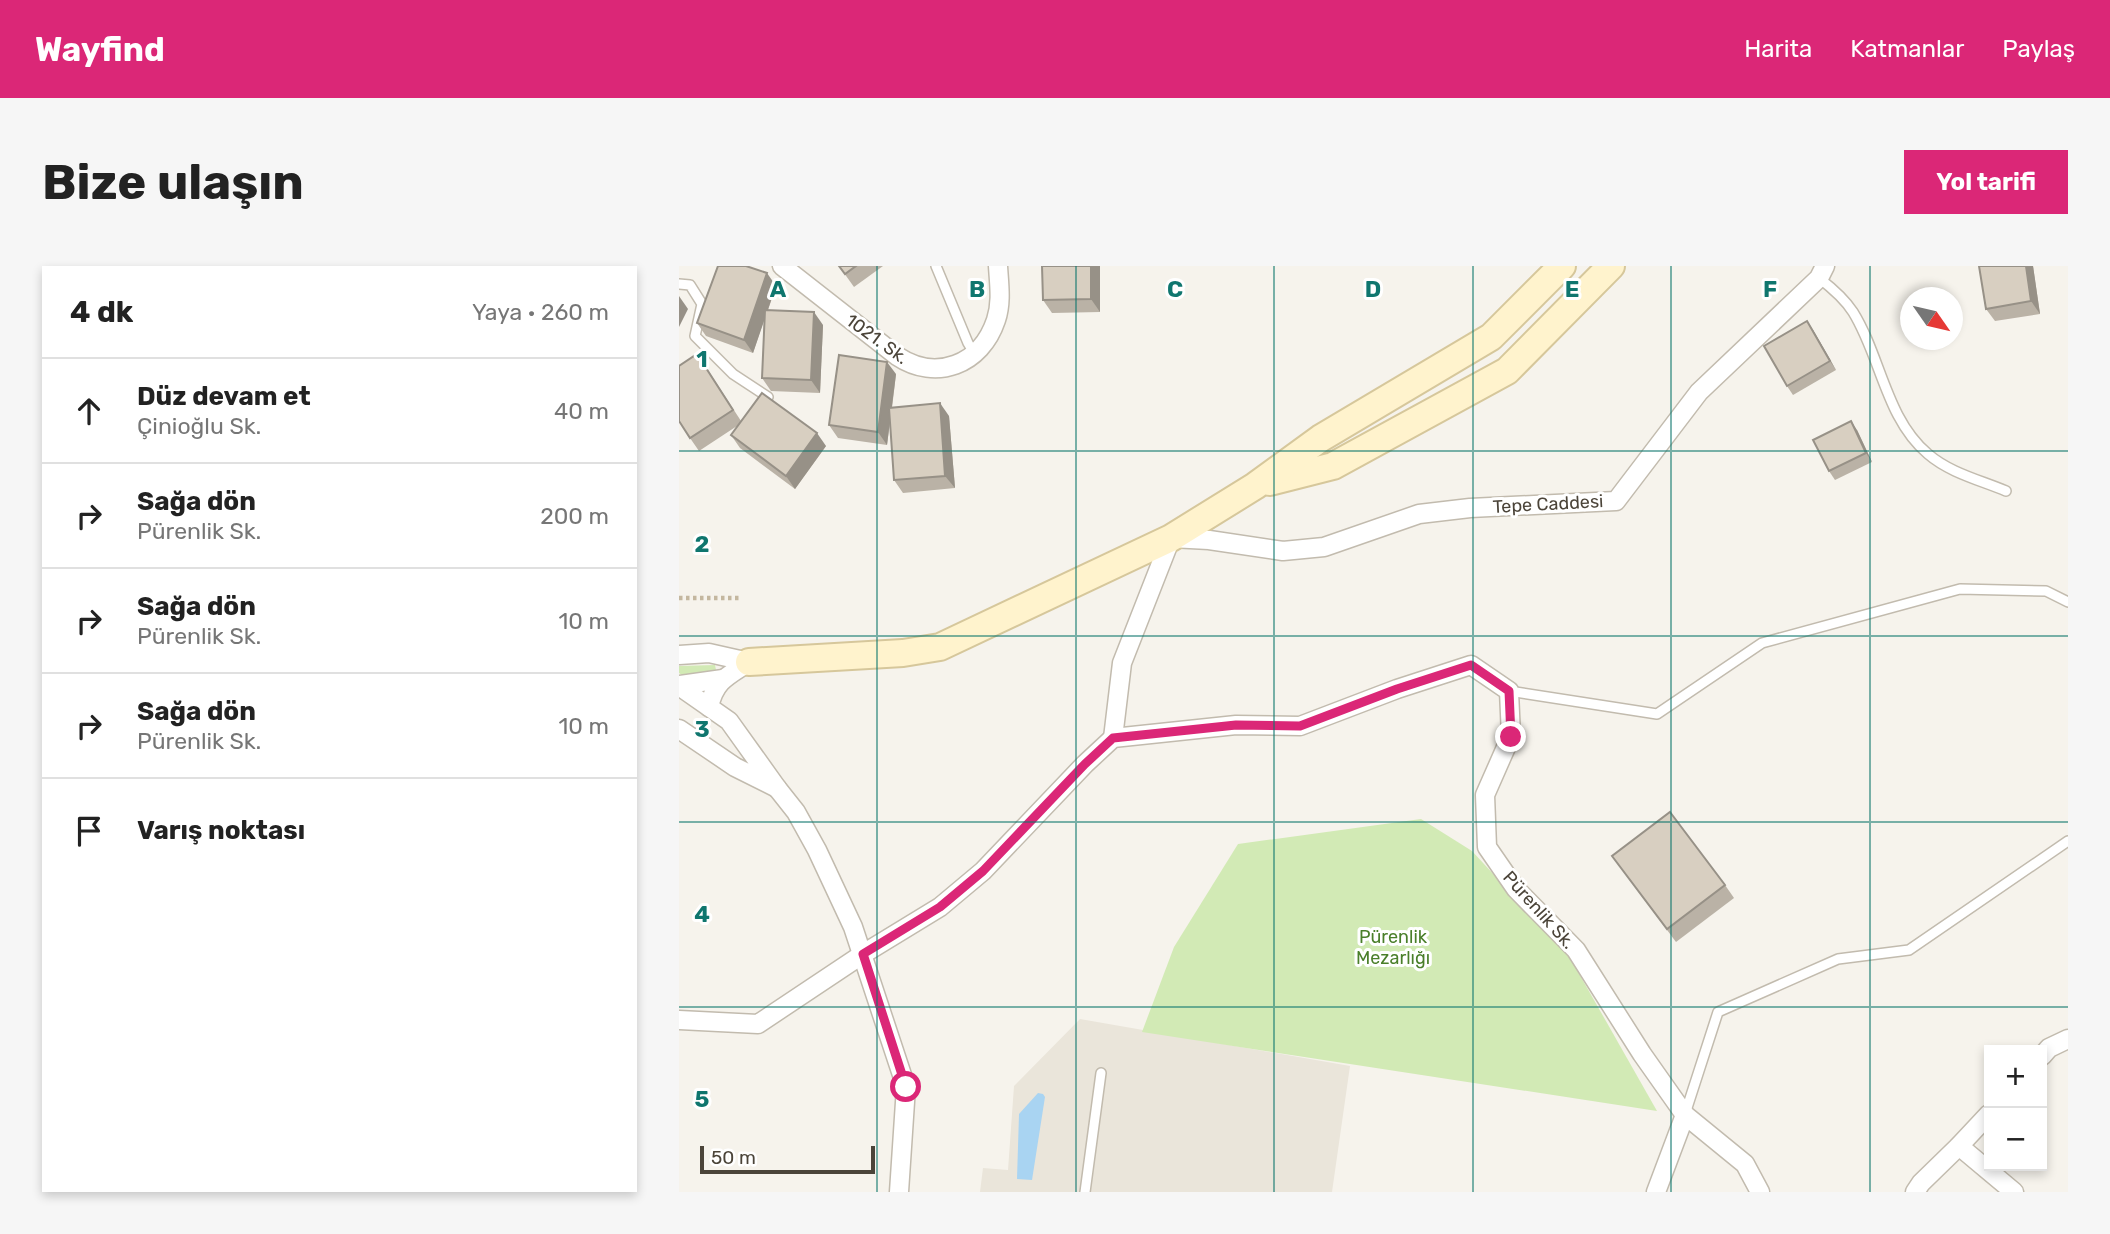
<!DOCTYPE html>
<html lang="tr">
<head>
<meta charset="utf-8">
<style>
  :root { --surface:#fff; --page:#f6f6f6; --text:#222; --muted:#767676; --line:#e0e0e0; --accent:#db2777 }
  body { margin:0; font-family:Rubik,sans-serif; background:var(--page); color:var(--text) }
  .controls { position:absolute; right:21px; bottom:21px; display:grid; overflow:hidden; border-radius:0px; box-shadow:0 4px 10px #0003 }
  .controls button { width:63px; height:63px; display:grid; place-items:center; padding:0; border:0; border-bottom:2px solid var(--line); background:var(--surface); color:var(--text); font:35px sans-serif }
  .compass { position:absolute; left:1221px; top:21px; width:63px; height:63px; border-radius:50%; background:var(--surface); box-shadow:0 4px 10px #0003; rotate:124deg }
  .scale { position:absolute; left:21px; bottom:18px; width:175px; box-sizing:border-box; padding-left:7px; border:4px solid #4b4439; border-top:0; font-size:19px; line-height:24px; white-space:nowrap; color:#4b4439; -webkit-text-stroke:5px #fff; paint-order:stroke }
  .stop { position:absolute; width:21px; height:21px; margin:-16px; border:5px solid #db2777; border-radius:50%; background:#fff }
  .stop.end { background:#db2777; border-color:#fff; box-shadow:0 2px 7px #0008 }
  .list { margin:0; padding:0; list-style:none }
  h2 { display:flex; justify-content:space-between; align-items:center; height:91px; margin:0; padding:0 28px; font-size:30px }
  h2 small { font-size:23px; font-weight:400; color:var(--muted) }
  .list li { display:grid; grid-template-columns:46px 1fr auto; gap:21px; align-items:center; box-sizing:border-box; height:105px; padding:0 28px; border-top:2px solid var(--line) }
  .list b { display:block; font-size:26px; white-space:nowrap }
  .list p { margin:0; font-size:23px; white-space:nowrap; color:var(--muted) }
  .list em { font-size:23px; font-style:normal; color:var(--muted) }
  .icon { flex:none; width:38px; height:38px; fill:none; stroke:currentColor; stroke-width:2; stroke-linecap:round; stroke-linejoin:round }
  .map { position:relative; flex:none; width:1389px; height:926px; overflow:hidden; border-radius:0px }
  header { display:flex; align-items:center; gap:42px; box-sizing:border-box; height:98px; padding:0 35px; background:var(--accent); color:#fff }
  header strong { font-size:33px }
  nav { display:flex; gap:38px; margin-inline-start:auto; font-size:24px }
  .intro { display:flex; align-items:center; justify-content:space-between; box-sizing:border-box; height:168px; padding:0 42px }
  h1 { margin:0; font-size:49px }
  .button { padding:18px 32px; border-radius:0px; background:var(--accent); color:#fff; font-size:24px; font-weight:700 }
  main { display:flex; gap:42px; padding:0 42px }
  aside { flex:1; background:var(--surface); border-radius:0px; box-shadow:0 4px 10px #0003 }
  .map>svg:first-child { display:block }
  .residential { fill:#eae5da }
  .green { fill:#d2eab5 }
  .water { fill:#a9d4f2 }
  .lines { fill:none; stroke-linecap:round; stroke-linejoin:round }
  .lane-casing { stroke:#c2bbae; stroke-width:12 }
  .street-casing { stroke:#c2bbae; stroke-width:21 }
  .secondary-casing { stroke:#d6c79b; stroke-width:30 }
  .path { stroke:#c4b79f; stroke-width:4.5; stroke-dasharray:3.5 3.5; stroke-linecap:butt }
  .lane { stroke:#fff; stroke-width:9 }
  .street { stroke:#fff; stroke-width:18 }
  .secondary { stroke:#fff3cd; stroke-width:26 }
  .wall { fill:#bab2a6 }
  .shaded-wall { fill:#979187 }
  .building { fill:#d8cfc1; stroke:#979187; stroke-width:2 }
  .route { stroke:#db2777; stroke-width:9 }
  .grid { fill:none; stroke:#0f766e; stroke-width:2; stroke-opacity:0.55 }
  .labels { text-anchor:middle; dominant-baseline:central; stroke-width:6; stroke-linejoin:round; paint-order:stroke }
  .street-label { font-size:18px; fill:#4b4439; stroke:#fff }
  .park-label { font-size:18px; fill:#4a7f2a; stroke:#fff }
  .grid-label { font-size:23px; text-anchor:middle; font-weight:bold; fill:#0f766e; stroke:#fff; stroke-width:6; stroke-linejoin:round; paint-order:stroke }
</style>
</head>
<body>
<header>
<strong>Wayfind</strong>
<nav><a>Harita</a><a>Katmanlar</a><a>Paylaş</a></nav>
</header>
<div class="intro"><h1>Bize ulaşın</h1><a class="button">Yol tarifi</a></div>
<main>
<aside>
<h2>4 dk<small>Yaya · 260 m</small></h2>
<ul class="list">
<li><svg class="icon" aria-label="ahead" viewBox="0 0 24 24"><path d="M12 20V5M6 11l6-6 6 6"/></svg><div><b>Düz devam et</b><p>Çinioğlu Sk.</p></div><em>40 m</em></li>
<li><svg class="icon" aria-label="right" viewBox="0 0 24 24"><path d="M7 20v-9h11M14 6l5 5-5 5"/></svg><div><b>Sağa dön</b><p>Pürenlik Sk.</p></div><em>200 m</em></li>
<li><svg class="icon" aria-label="right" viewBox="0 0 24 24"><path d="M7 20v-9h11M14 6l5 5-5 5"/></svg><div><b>Sağa dön</b><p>Pürenlik Sk.</p></div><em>10 m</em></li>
<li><svg class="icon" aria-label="right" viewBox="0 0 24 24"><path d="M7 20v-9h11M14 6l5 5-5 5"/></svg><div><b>Sağa dön</b><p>Pürenlik Sk.</p></div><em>10 m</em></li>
<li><svg class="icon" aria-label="arrive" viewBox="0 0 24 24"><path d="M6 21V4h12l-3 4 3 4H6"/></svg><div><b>Varış noktası</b></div></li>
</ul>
</aside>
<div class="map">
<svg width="1389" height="926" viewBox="0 0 1389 926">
  <rect width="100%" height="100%" fill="#f6f3ec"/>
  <polygon class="residential" points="401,753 671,800 653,926 301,926 304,902 329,904 335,820"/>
  <g class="green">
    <polygon points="36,399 37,404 9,413 0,407 0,400"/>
    <polygon points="742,553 793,585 890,690 978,845 463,766 495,681 559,578"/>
  </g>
  <polygon class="water" points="359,827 364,828 366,831 353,914 338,913 340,848"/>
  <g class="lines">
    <defs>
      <g id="lane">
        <polyline points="257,0 289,77 295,87"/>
        <path d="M1140,12C1153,22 1165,32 1174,46C1202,91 1207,153 1249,188C1271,207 1301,214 1327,225"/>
        <polyline points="0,18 11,19 23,38 16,70 54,108 89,131"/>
        <polyline points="830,425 978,448 1083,377 1281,323 1367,325 1389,336"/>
        <polyline points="1006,848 1039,746 1159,693 1230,684 1389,575"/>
        <polyline points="406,926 422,807"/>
      </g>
      <g id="street">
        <path d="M103,0L218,90C257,116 302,99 317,54C323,36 320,18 319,0"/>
        <polyline points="0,389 30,387 70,396"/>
        <polyline points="0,419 44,413"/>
        <polyline points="0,420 50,455 98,522 56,501 0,463"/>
        <path d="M30,441C36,414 49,410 70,396"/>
        <polyline points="434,472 443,397 492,272 530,274 604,285 645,281 740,248 791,242 937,235 1020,126 1140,12 1146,0"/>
        <polyline points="98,522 117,546 138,584 174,661 227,821 220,926"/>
        <polyline points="0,754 79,758 184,688 261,641 304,605 406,498 434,472 557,459 621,460 718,423 792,399 830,425 832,470 806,529 808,581 837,623 897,684 963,788 1006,849 1066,898 1081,926"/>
        <polyline points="1363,790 1370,782 1389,773"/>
        <polyline points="1280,880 1335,926"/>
        <polyline points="977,926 1006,849"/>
        <polyline points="1236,926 1242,917 1280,880 1310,848"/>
      </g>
      <g id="secondary">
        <polyline points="591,216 654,200 828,105 932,0"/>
        <polyline points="70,396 224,387 261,381 492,272 576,220 642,172 812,71 883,0"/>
      </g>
    </defs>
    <use href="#lane" class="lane-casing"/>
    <use href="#street" class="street-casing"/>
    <use href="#secondary" class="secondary-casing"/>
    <polyline class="path" points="0,332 60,332"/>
    <use href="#lane" class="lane"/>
    <use href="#street" class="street"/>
    <use href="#secondary" class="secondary"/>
  </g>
  <g class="wall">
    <polygon points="160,0 204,0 175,21"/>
    <polygon points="363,0 421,0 421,46 373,47 364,34"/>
    <polygon points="1354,0 1361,48 1316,55 1307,43"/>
    <polygon points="97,20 89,44 144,59 141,127 92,125 83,112 85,54 74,87 27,70 18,57"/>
    <polygon points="1134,64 1157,104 1114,129 1108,120"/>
    <polygon points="27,101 62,155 147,180 116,223 61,182 52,169 58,160 20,185 11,172"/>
    <polygon points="217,108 213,142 270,150 276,222 224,227 215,214 211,156 208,179 159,172 150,159"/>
    <polygon points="1178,164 1193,196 1156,214 1150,205"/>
    <polygon points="933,590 1046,619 1055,632 997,676"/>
  </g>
  <g class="shaded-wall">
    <polygon points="412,0 421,0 421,46 412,33"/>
    <polygon points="1347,0 1354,0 1361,48 1352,35"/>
    <polygon points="88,7 97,20 74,87 65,74"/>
    <polygon points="0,30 9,43 0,61"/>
    <polygon points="135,46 144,59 141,127 132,114"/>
    <polygon points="1128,55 1134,64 1157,104 1151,95"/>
    <polygon points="208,96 217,108 208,179 199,166"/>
    <polygon points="261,137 270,150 276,222 266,210"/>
    <polygon points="1172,155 1178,164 1193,196 1187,187"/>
    <polygon points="138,167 147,180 116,223 107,210"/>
  </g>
  <g class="building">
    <polygon points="39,0 67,0 88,7 65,74 18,57"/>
    <polygon points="160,0 177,0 166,8"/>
    <polygon points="363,0 412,0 412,33 364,34"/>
    <polygon points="1300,0 1347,0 1352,35 1307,43"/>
    <polygon points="86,44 135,46 132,114 83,112"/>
    <polygon points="1128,55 1151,95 1108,120 1085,80"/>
    <polygon points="18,88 54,144 11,172 0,155 0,100"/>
    <polygon points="160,89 208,96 199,166 150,159"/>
    <polygon points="83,127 138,167 107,210 52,169"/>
    <polygon points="261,137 266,210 215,214 210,142"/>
    <polygon points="1172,155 1187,187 1150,205 1134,174"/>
    <polygon points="991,546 1046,619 988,663 933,590"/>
  </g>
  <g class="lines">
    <polyline class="route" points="227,821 184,688 261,641 304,605 406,498 434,472 557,459 621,460 718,423 792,399 830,425 832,471"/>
  </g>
  <path class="grid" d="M198,0V926M397,0V926M595,0V926M794,0V926M992,0V926M1191,0V926M0,185H1389M0,370H1389M0,556H1389M0,741H1389"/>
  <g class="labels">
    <g class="street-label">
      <text transform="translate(198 73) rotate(36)">1021. Sk.</text>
      <text transform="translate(869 238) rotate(-3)">Tepe Caddesi</text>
      <text transform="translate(860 644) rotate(48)">Pürenlik Sk.</text>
    </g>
    <g class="park-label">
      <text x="714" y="671">Pürenlik<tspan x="714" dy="21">Mezarlığı</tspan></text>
    </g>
  </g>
  <g class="grid-label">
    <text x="99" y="31">A</text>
    <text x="298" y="31">B</text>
    <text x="496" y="31">C</text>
    <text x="694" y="31">D</text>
    <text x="893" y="31">E</text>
    <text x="1091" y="31">F</text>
    <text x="23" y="101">1</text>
    <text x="23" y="286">2</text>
    <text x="23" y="471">3</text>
    <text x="23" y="656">4</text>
    <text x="23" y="841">5</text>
  </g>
</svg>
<div class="controls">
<button>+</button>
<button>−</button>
</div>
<svg class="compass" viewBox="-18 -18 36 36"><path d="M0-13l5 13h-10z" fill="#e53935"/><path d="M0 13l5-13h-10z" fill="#767676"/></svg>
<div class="scale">50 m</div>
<div class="stop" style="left:227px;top:821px"></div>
<div class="stop end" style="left:832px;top:471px"></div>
</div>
</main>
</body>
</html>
